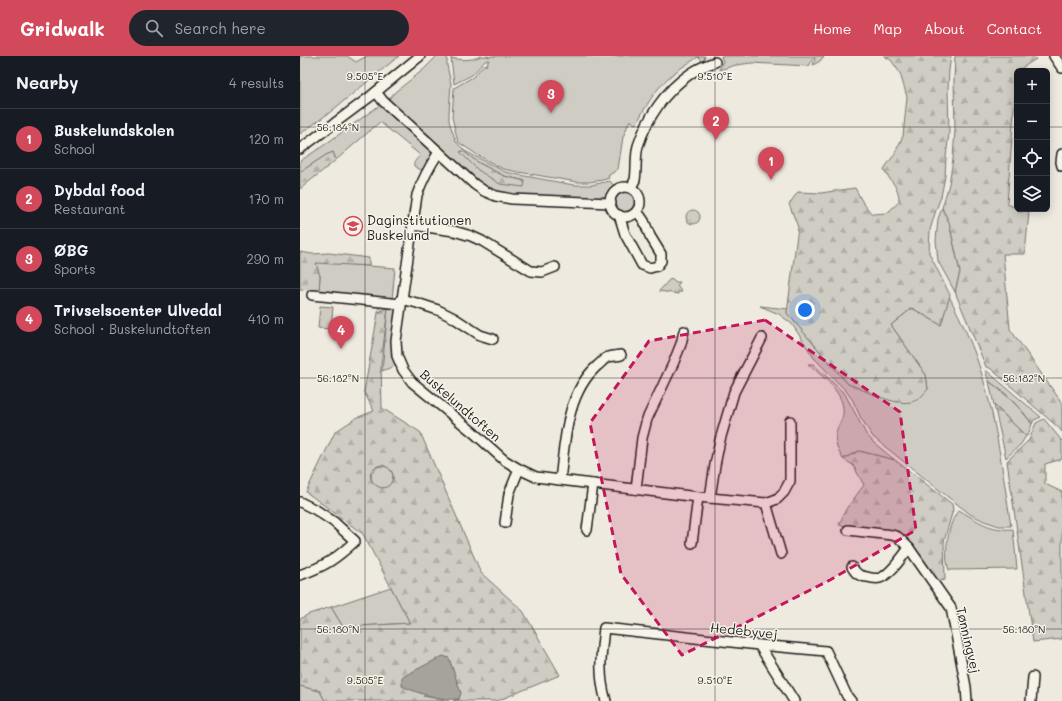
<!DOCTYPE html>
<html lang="en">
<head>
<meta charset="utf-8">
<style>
  :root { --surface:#171b24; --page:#20242c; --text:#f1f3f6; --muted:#9ea1a6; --line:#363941; --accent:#d1495b }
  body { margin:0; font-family:Mali,sans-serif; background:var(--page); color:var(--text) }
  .controls { position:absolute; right:12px; top:12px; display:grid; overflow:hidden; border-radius:6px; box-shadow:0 2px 10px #0003 }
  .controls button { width:36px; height:36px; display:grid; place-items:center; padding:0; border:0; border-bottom:1px solid var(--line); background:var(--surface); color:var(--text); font:20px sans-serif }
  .you { position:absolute; left:505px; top:254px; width:14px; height:14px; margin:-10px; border:3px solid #fff; border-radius:50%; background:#1a73e8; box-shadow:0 0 0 6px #1a73e833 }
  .badge { display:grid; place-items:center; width:26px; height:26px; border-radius:50%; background:var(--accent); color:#fff; font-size:13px; font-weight:700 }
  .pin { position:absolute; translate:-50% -33px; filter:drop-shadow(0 1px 2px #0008) }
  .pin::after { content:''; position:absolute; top:21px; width:14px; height:12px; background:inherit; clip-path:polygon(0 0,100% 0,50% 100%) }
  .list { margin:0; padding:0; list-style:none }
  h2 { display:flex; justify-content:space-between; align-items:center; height:52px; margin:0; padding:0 16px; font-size:17px }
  h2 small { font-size:13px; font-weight:400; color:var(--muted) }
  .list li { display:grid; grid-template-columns:26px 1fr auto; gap:12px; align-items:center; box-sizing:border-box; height:60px; padding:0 16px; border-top:1px solid var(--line) }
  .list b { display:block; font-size:15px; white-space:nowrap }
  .list p { margin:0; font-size:13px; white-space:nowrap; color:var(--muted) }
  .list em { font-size:13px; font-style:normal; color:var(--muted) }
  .icon { flex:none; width:22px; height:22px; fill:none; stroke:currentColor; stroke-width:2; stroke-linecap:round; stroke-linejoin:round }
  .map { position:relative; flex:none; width:762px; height:645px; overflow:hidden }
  header { display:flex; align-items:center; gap:24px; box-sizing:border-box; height:56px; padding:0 20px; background:var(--accent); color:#fff }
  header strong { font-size:19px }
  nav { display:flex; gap:22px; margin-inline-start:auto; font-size:14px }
  .search { width:280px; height:36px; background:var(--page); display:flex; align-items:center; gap:10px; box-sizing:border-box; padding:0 14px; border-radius:22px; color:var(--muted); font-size:15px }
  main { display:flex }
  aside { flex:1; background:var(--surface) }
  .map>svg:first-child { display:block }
  .grass { fill:#cfccc3; stroke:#767470; fill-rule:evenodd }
  .forest { fill:url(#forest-firs); stroke:#767470; fill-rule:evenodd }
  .park { fill:url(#park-tufts); stroke:#767470 }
  .water { fill:#a6a39d; stroke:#6f6d69 }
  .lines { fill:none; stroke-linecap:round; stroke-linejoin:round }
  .minor-casing { stroke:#1c1c1c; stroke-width:12 }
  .minor { stroke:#f7f3e8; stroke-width:9 }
  .marked { fill:#c2185b; fill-opacity:0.2; stroke:#c2185b; stroke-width:3; stroke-dasharray:8 5; stroke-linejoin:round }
  .ticks { fill:none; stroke:#1c1c1c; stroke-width:1; stroke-opacity:0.45 }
  .labels { text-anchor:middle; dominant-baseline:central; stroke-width:3; stroke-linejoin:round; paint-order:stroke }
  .poi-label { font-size:13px; fill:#1c1c1c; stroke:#f7f3e8; text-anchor:start }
  .street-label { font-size:13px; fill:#1c1c1c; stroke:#f7f3e8 }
  .ticks-label { font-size:10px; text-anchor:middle; fill:#1c1c1c; stroke:#f7f3e8; stroke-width:3; stroke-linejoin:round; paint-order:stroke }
</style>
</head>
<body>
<header>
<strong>Gridwalk</strong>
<div class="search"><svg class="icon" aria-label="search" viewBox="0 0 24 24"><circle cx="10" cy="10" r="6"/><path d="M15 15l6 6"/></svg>Search here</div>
<nav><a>Home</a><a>Map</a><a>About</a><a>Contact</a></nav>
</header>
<main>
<aside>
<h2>Nearby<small>4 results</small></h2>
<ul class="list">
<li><span class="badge">1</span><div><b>Buskelundskolen</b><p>School</p></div><em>120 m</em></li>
<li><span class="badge">2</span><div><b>Dybdal food</b><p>Restaurant</p></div><em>170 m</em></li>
<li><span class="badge">3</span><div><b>ØBG</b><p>Sports</p></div><em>290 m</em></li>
<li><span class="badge">4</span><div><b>Trivselscenter Ulvedal</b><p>School · Buskelundtoften</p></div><em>410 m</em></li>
</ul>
</aside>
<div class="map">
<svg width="762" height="645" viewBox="0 0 762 645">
  <defs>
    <pattern id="forest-firs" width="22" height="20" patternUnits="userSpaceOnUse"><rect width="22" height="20" fill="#cfccc3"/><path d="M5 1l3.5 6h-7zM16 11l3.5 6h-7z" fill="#b1afa7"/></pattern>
    <pattern id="park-tufts" width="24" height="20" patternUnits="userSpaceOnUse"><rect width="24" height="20" fill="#cfccc3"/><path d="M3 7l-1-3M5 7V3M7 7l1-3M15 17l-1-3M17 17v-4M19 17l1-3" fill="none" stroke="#b1afa7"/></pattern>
  </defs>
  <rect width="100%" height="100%" fill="#eeeae0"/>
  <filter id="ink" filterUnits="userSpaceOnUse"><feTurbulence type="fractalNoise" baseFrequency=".025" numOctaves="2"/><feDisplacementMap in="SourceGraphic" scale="8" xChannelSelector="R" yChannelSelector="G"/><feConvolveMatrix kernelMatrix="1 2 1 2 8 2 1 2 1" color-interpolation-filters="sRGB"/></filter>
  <g filter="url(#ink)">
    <g class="grass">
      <polygon points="0,0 47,0 56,6 67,0 99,0 29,57 0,78"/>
      <path d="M137,0H145L147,1V9L151,28L149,57V65L156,86L165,95L205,116L225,120L274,129H291L310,125L314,130C311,133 307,139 303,141C299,143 209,140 201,138C193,136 186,131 179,126L88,44L95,36L123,14ZM163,95L179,107L204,120L225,125L178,114L160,96Z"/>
      <path d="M181,0H187L190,1L191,0H405L404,4L402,5L398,1C388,8 376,14 367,23C354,36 345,51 337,67L335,68L330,64L323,81L318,113L308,120L309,122L303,124L289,126H277L213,115L203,113L179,100L158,86L152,61L154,32L173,21L185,8L186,10L189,4L185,5L172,19L154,28L151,2C161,4 171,5 181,0Z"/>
      <polygon points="421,0 524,0 520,5 513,9 515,2 513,2 509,10 451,7 436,9 419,14 423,5"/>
      <path d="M80,49L131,96L132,99L124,112L121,114L114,110C113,105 118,103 120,99L80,66L36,104L33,96L26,99L0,116V105L20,92Z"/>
      <path d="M323,134C325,134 327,134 329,135C338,141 334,172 315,150C315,142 316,138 323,134Z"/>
      <polygon points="642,152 649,166 660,216 655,236 638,205 636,184 638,163"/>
      <polygon points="15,206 95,212 92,244 72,243 19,235 20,220"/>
      <path d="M649,240C662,266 674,291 682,319C697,368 703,419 711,470H699L684,465L670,458L648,441L573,381L561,362L552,343L546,335L514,302L492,268L479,258L460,250L488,253L487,257L548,328L559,332L628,333L626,319L591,269L612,252L641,269Z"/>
      <polygon points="79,249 97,250 97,309 82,315 88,251 78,257"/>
      <polygon points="20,250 33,251 31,273 18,272"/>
      <path d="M508,308H513L545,338L566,378L574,387L595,404L559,395L543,403C536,391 533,384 538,371C540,367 542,363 543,359C546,337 522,320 508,308Z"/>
      <path d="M689,325C705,338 720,351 732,368L728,379L726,380L694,349Z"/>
      <circle cx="82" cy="421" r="11"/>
      <path d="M659,454C678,465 690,475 713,473L717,513L649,514C643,499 648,466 659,454Z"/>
      <polygon points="91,531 110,567 43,571 31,551"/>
      <polygon points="0,630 20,635 25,645 0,645"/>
    </g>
    <g class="forest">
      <path d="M584,0H651L649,14L648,34L649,77L646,101L645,120L641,141L636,154L630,174L629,197L650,239L641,269L612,252L591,269L626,319L628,333C624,338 620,343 614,345C596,352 566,334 548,328L487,257L498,171L489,148L498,136L521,137L555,132L563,147L572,158L587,157L599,146C600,130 590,127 584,113L594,99L603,80L607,41L600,17L591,4Z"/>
      <polygon points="655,0 732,0 736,3 717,15 707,148 717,152 717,153 729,156 725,198 703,198 710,273 762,347 762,376 760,373 690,312 686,311 655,236 660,216 649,166 642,152 649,128 653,103 655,74 654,24"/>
      <polygon points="163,95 179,107 204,120 225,125 224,131 200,128 178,114 160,96"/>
      <polygon points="33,96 36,104 0,133 0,116 26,99"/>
      <polygon points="0,196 13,198 29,197 69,202 69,210 16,207 20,220 19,235 0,233"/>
      <path d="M88,251L81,309L82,352L120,376L181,517L223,555L260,619L197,645H153L159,643L123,640L150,645H25L20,635L0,630V563L9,558L31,551L43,571L110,567L63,478L6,436L35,376L56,362L74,355L64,336L78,257ZM82,409C89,411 96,417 92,425C82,446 55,413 82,409Z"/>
      <polygon points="685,315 688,316 741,361 734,364 732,368 724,357 706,338 689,325"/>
      <polygon points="694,349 726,380 721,388 706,402"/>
      <polygon points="744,363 762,385 762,403 745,408 745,428 762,436 762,583 733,586 707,405 729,384 736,367"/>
      <polygon points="559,395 595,404 652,448 653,454 644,485 645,524 636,526 599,478 539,469 546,453 564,429 553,409 543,403"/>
    </g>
    <g class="park">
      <circle cx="393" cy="161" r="7"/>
      <polygon points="371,222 376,226 380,226 377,230 382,236 378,236 378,238 359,235"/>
    </g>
    <path class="water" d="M143,600L149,602L161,637L159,643C142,645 117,637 102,630V621Z"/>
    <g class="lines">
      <defs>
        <g id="minor">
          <polyline points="754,0 762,12"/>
          <polyline points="76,36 83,45 174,128 184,135 196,140 212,143 311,147"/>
          <polyline points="0,93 71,40 120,0"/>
          <path d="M139,96C129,111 123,122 117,139L96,285L97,300L103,314L112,326L174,377L204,404L219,413L236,421L260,424L398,441L466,447L477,443L484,436L490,425V365"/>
          <polyline points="762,98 761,106 762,110"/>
          <circle cx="325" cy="146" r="15"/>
          <path d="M331,132C332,129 334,126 335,124C337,113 335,101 338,90C347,62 365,35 390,18C397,13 406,9 415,6"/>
          <polyline points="319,159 325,178 342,209 350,212 357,210 361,205 361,198 350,180 344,165 337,155"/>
          <polyline points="113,169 154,175 171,180 182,185 231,215 242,216 255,211"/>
          <polyline points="12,239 101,248"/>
          <polyline points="101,243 117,247 138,254 154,262 180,279 193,283"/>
          <path d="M260,424C265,386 266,338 297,310C300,308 303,304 306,302C310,300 316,300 321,299"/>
          <polyline points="336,433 342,382 347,363 373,308 381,288 384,275"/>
          <polyline points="410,442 415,409 420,384 434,336 462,282"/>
          <path d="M0,446L16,454L34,466L55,485C36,503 25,510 0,519"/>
          <polyline points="466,447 481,498"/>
          <polyline points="205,467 209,438 219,413"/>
          <polyline points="287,474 293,428"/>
          <polyline points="548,474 592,479 598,481 609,492 651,552 666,631 667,645"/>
          <polyline points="392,487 398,441"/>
          <path d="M552,511C556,518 559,520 567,521C571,522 576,523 580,522C590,519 602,501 609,492"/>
          <polyline points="459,589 494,645"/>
          <path d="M306,645C298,618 301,599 304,572L459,589L526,595L547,640L551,645"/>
          <polyline points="731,645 733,621"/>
        </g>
      </defs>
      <use href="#minor" class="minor-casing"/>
      <use href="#minor" class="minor"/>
    </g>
  </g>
  <path class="marked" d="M465,264L600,356L616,474L530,524L382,599L321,518L290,367L349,285Z"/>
  <path class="ticks" d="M65,0V645M415,0V645M0,71H717M747,71H762M0,322H762M0,573H762"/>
  <defs>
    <symbol id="school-ring" viewBox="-11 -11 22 22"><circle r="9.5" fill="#f7f3e8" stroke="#d1495b" stroke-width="1.5"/><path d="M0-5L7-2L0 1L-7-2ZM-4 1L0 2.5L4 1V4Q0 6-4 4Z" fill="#d1495b"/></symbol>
  </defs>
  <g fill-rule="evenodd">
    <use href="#school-ring" x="42" y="159" width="22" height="22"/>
  </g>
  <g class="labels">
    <g class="poi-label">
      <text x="67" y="163">Daginstitutionen<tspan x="67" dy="15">Buskelund</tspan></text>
    </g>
    <g class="street-label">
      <text transform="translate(161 349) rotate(41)">Buskelundtoften</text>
      <text transform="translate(444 574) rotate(6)">Hedebyvej</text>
      <text transform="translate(669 584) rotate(77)">Tønningvej</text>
    </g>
  </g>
  <g class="ticks-label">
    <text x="65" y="24">9.505°E</text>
    <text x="415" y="24">9.510°E</text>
    <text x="38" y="75">56.184°N</text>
    <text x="38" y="326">56.182°N</text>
    <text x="724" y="326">56.182°N</text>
    <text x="38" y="577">56.180°N</text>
    <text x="724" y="577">56.180°N</text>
    <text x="65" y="628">9.505°E</text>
    <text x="415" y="628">9.510°E</text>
  </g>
</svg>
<div class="controls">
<button>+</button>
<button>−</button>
<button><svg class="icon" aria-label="locate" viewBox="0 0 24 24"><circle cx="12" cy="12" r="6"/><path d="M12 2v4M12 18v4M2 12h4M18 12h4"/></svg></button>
<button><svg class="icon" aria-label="layers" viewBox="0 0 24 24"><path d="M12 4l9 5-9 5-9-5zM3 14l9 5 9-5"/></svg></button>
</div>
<div class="you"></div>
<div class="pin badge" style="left:471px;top:124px">1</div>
<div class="pin badge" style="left:416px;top:84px">2</div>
<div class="pin badge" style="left:251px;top:57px">3</div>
<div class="pin badge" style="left:41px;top:293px">4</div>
</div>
</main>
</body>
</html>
